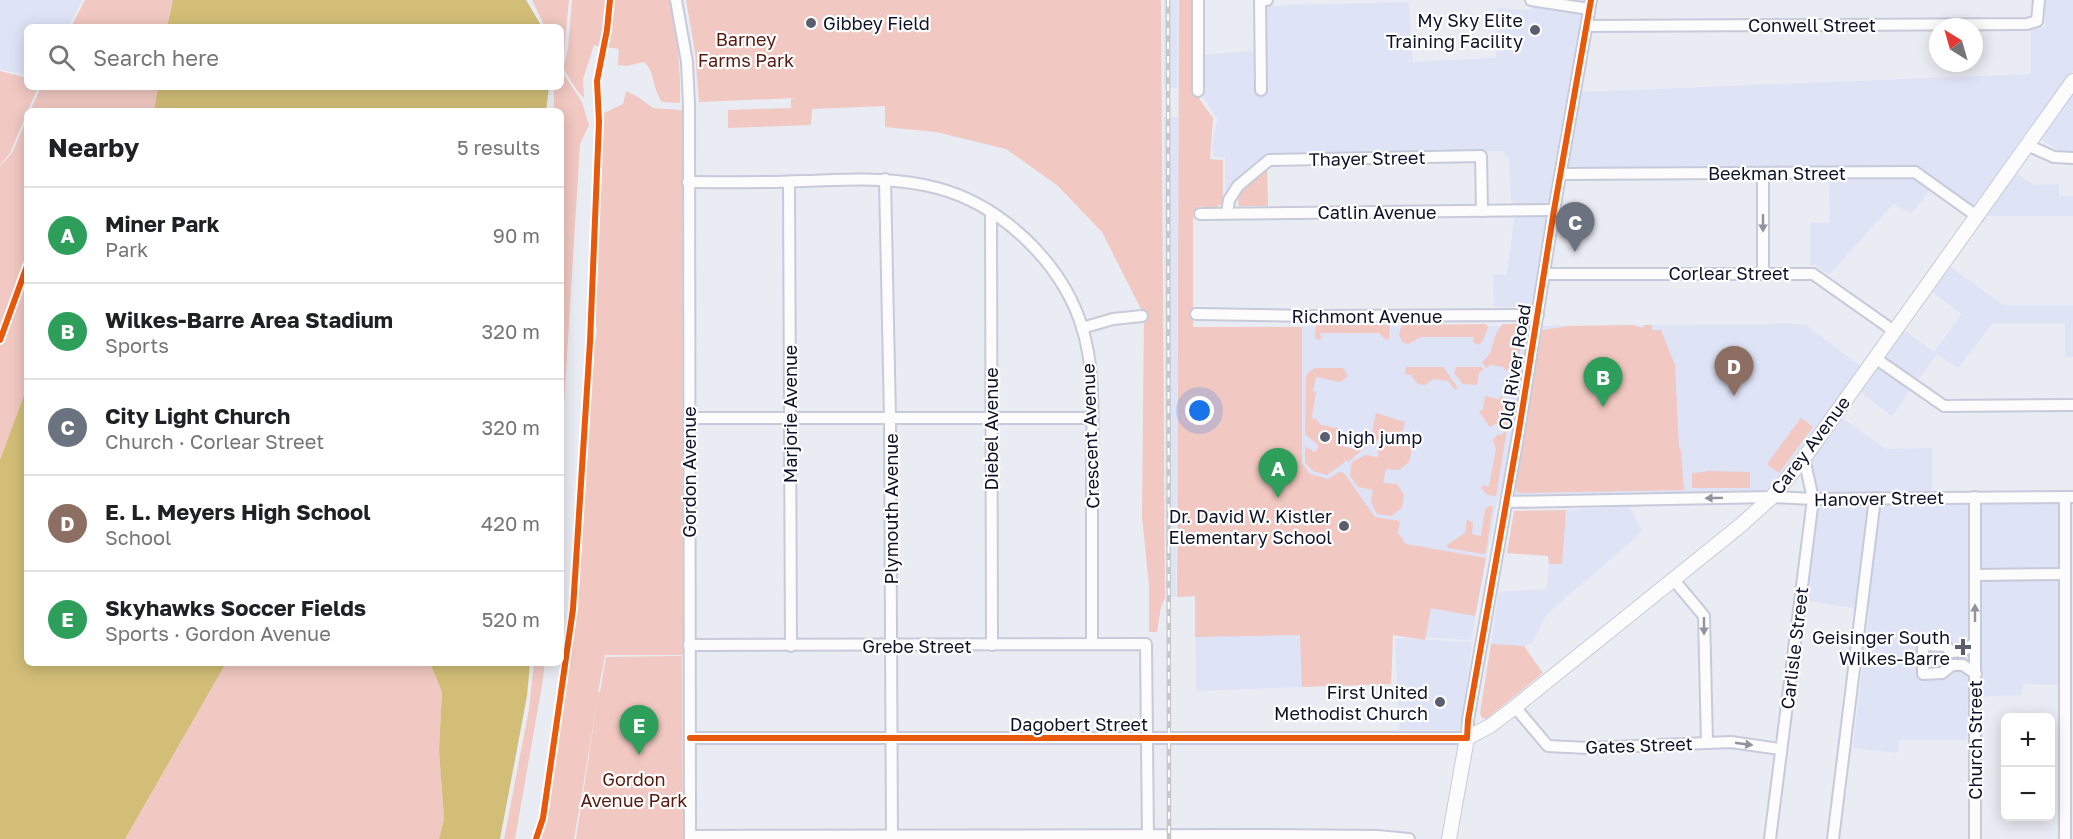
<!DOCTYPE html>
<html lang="en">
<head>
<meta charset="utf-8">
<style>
  :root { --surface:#fff; --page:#f2f2f2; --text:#202124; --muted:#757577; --line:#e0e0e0; --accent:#5b5e6f }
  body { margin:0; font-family:"Golos Text",sans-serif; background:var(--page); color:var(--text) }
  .controls { position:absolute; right:18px; bottom:18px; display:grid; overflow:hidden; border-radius:9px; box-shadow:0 3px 15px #0003 }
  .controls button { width:54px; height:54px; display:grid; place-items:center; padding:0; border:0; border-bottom:2px solid var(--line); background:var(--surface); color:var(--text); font:30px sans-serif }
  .compass { position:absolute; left:1929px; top:18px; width:54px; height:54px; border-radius:50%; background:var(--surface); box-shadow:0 3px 15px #0003; rotate:323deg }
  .you { position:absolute; left:1200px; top:411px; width:21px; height:21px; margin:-15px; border:4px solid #fff; border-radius:50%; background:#1a73e8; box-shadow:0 0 0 9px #1a73e833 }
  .badge { display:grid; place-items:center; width:39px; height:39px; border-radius:50%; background:var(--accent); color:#fff; font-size:20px; font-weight:700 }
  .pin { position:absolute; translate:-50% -50px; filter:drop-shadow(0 2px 3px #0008) }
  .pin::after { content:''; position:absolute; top:32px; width:21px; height:18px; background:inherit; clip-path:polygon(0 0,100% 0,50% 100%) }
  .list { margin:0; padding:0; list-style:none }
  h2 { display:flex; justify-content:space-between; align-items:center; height:78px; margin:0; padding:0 24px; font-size:26px }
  h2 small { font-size:20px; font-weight:400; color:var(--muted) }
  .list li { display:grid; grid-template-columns:39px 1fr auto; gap:18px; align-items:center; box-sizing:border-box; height:96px; padding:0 24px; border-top:2px solid var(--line) }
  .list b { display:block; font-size:22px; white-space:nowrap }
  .list p { margin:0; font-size:20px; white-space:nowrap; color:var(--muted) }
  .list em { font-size:20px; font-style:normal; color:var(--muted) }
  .icon { flex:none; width:33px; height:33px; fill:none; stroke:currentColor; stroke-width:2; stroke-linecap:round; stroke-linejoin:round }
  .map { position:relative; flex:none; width:2073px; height:839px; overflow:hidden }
  .search { position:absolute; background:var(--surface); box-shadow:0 3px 15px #0003; left:24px; top:24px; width:540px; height:66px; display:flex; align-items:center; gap:15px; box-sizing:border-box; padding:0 21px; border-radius:9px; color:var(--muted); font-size:22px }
  .panel { position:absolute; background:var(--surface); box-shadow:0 3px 15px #0003; left:24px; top:108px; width:540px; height:558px; border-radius:9px }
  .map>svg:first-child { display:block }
  .built { fill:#dee3f6 }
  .green { fill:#f1c8c2 }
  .water { fill:#d2be77 }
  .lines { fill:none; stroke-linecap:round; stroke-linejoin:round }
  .minor-casing { stroke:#c7cada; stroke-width:14 }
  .major-casing { stroke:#c7cada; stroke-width:16 }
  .minor { stroke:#fcfcfd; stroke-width:10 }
  .major { stroke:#fcfcfd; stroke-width:14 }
  .rail-casing { stroke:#c5c7c9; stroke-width:4.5 }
  .rail { stroke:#fff; stroke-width:2; stroke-dasharray:7; stroke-linecap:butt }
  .cycleway-casing { stroke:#fff; stroke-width:10 }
  .cycleway { stroke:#e8590c; stroke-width:6 }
  .oneway { fill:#91939d }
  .poi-dot { fill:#5b5e6f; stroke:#fff; stroke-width:2 }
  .labels { text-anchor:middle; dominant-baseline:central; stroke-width:4.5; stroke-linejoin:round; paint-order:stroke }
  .poi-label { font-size:18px; fill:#0e1228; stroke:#fff; text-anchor:end }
  .street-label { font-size:18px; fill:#0e1228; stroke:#fff }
  .park-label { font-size:18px; fill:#581a0e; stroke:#fff }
</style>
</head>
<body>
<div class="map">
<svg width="2073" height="839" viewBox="0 0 2073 839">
  <rect width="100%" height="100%" fill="#eaecf3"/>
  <g class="built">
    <polygon points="0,0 82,0 68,27 27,27 27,76 0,69"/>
    <polygon points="1164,0 1178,0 1177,88 1164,89"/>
    <polygon points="1534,0 1585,0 1555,163 1534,307 1494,307 1493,274 1507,275 1516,204 1511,201 1509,159 1503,151 1275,154 1262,157 1252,165 1242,175 1225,199 1225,158 1213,157 1212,147 1217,119 1203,97 1202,55 1264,50 1264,6 1409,2 1413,62 1496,58 1497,8 1532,10"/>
    <polygon points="2044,0 2073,0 2073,71 1976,209 1918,167 1568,168 1581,92 2031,74 2031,29 2045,28"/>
    <polygon points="2073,92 2073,153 2062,152 2040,139"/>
    <polygon points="1164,117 1178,117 1176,597 1166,597"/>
    <polygon points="2016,173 2034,185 2059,184 2059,196 2073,196 2073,216 1985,216"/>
    <polygon points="1916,176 1931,189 1912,213 1893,204 1829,275 1817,266 1810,265 1810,223 1830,223 1829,177"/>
    <polygon points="1949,266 2003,305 2073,305 2073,357 2065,357 2065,323 1993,323 1958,368 1937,354 1892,416 1859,391 1904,330 1934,352 1962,314 1931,291"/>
    <polygon points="1782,323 1806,325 1860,366 1817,428 1775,484 1769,489 1758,493 1748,493 1498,497 1471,640 1393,635 1391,684 1196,691 1194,327 1763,325"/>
    <polygon points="1840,416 1885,449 1932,448 1932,491 1818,493 1810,458"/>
    <polygon points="1881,502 2058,503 2062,685 2023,684 2022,695 1968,697 1967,740 1900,740 1897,753 1853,748 1869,610 1807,601 1816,504"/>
    <polygon points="1629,506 1642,532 1546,615 1533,642 1523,647 1491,645 1499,592 1547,589 1549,562 1565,510"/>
    <polygon points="1395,638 1472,642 1461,730 1399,730"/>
  </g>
  <g class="green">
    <polygon points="85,0 173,0 167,27 71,27"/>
    <polygon points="532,0 569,0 564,52 561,48 561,27 545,27"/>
    <polygon points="572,0 608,0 601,47 594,45 583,79 584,98 578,92 563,68 568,49"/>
    <path d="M613,0H669C677,33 681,68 680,103L662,102C652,87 655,72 644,62L626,66L618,65L619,49L606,47Z"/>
    <polygon points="686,0 1161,0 1165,598 1161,607 1157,632 1149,632 1149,585 1142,517 1144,315 1102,232 1058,186 1006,149 936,132 885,127 885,106 812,109 811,125 728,128 728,110 791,108 791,99 797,98 699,102 695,52"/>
    <polygon points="1179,0 1193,0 1193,90 1213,118 1210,159 1223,160 1223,203 1213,209 1200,206 1196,209 1193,214 1193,327 1302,327 1302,463 1310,474 1328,479 1339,472 1344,473 1375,517 1400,521 1398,533 1406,544 1486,558 1475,616 1431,608 1425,640 1393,635 1391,684 1302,687 1300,635 1195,637 1195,596 1177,597"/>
    <polygon points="561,70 582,102 589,125 580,144 561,454 561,111 554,111 554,87 561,87"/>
    <polygon points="0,71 27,78 27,87 38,87 10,153 0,165"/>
    <polygon points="41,87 158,87 154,111 30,111"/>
    <polygon points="626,91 638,97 653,108 682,110 683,655 605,655 598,692 600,692 606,657 682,656 683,839 576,839 597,703 574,839 540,839 555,761 575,615 590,346 596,339 597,328 592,323 602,114 623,104"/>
    <polygon points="27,119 27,387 0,460 0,166 12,153"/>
    <path d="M1267,165L1268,206H1239C1234,189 1256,176 1267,165Z"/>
    <polygon points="1486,324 1488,327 1483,341 1478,345 1473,342 1474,337 1421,337 1408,344 1402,342 1399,334 1402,325"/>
    <path d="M1503,324H1525L1518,363L1506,371L1503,367L1491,365L1486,368L1482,362C1496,352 1491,335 1503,324Z"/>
    <polygon points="1316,325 1390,325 1389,339 1386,340 1379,333 1319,333 1322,338 1318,340 1315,337"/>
    <polygon points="1633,325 1643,328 1644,325 1652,325 1652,330 1661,330 1675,365 1679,448 1681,451 1684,490 1518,493 1515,487 1542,330 1570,326"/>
    <polygon points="1406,367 1443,367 1458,388 1455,390 1448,381 1433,379 1425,385 1418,384 1411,375 1405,374"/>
    <polygon points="1456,367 1482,367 1484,369 1479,373 1477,385 1463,384 1454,373"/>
    <polygon points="1314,368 1343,368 1348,376 1340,382 1316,377 1313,391 1316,392 1312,416 1313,419 1316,419 1321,425 1342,429 1340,440 1344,447 1361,450 1368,445 1348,462 1341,453 1346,461 1327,475 1313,471 1305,463 1305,446 1307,445 1306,448 1311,449 1314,452 1317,450 1318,445 1305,434 1306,376 1309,372"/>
    <polygon points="1485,396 1498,399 1502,396 1511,408 1508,425 1495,424 1490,427 1479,412 1483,409"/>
    <polygon points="1376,413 1405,422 1403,430 1399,433 1389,432 1369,446"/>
    <polygon points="1801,418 1813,427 1779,473 1767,464"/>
    <polygon points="1504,431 1506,431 1506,436 1496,496 1487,495 1481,488 1484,485 1489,487 1496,449 1493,440 1497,435 1503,434"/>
    <polygon points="1391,435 1404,437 1412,448 1409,462 1399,470 1386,469 1383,483 1397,484 1404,495 1402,508 1391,516 1377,514 1371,502 1373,490 1358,487 1350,476 1352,462 1365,455 1378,457 1379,443"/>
    <polygon points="1706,471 1750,472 1750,488 1692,488 1692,473 1705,472"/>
    <polygon points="1488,506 1493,506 1486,552 1483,554 1448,548 1447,545 1465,533 1467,519 1473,523 1472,534 1481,536 1485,510"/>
    <polygon points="1566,510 1562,564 1549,564 1548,556 1507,553 1514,511"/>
    <polygon points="1491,644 1524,646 1543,673 1486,719 1482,718 1480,713"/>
    <polygon points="226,663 430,663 442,692 439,750 444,819 439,839 125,839"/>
    <polygon points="534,663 545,663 542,685 515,839 504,839 529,709"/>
  </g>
  <g class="water">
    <polygon points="173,0 526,0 542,27 167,27"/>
    <polygon points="158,87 549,87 546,111 154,111"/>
    <polygon points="27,387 27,663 226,663 125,839 0,839 0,460"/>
    <polygon points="430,663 530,663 527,696 500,839 439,839 444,819 439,750 442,692"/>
  </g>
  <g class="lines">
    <defs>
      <g id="minor">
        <polyline points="676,0 687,62 689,105 690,839"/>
        <polyline points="1531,0 1589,9"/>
        <polyline points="1587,26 2027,24 2037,21 2039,0"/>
        <polyline points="1261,90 1260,0 1267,0"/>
        <polyline points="1198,91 1198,0"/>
        <polyline points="2027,145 2054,157 2073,158"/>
        <polyline points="1763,173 1763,273"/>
        <polyline points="1561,174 1915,172 1978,217"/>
        <polyline points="885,179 890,418 892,839"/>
        <path d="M688,182C726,182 764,183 801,181C847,180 893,176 937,188C1002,205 1062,263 1082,327C1096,372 1092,421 1092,467C1092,526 1092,585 1092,644"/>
        <polyline points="789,182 791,646"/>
        <polyline points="991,213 992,645"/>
        <polyline points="1227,213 1229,200 1238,186 1269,160 1481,156 1482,211"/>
        <polyline points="1200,214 1554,210"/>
        <polyline points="1544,274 1813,274 1894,331"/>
        <polyline points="1196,314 1310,316 1538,315"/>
        <polyline points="1082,328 1113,319 1142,316"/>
        <polyline points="1875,358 1944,406 2073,405"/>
        <polyline points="689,418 1092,418"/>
        <polyline points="2065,497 2065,839"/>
        <polyline points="1506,502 1772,497 1813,499 2073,497"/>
        <polyline points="1975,575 2064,574"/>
        <polyline points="1673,579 1704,616 1707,743"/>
        <polyline points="1975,643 1963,651 1951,652 1946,646 1923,645 1923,674 1942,673 1952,665 1963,665 1976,674"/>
        <polyline points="689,645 1146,644 1148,839"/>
        <polyline points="1515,707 1548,746 1588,748 1731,742 1780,749"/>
        <polyline points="690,738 1467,738 1468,720 1519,430 1554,210 1591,0"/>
        <polyline points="690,836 1263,835 1377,836 1409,839"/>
        <polyline points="1770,839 1813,499 1804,458"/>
        <polyline points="1833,839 1875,498"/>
        <polyline points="1975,839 1975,497"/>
      </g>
      <polyline id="major" points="1449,839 1467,738 1490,726 1515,707 1741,525 1772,497 1804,458 2073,81"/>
    </defs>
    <use href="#minor" class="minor-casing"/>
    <use href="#major" class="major-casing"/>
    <use href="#minor" class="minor"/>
    <use href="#major" class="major"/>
    <defs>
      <polyline id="rail" points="1168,0 1169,839"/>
    </defs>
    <use href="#rail" class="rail-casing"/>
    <use href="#rail" class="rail"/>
    <defs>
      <g id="cycleway">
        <polyline points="0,340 27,266"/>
        <polyline points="690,738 1467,738 1468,720 1519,430 1554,210 1591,0"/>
        <polyline points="536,839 543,818 573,609 590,342 599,122 597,81 607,30 610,0"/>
      </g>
    </defs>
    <use href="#cycleway" class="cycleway-casing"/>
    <use href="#cycleway" class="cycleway"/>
  </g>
  <defs><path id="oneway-solid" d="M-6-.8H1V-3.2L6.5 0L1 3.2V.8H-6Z" transform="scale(1.5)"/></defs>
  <g class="oneway">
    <use href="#oneway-solid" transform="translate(1763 223) rotate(90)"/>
    <use href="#oneway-solid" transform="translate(1714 498) rotate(179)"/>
    <use href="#oneway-solid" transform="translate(1975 613) rotate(-90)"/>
    <use href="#oneway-solid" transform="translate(1704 626) rotate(90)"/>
    <use href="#oneway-solid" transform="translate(1744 744) rotate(8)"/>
  </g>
  <g class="poi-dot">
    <circle cx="811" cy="23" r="6"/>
    <circle cx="1535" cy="30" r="6"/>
    <circle cx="1325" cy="437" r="6"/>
    <circle cx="1344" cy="526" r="6"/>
    <path d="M1960 638h6v6h6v6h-6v6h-6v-6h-6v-6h6z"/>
    <circle cx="1440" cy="702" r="6"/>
  </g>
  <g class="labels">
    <g class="poi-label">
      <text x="1523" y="20">My Sky Elite<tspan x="1523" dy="21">Training Facility</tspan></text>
      <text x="823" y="23" text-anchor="start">Gibbey Field</text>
      <text x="1337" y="437" text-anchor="start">high jump</text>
      <text x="1332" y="516">Dr. David W. Kistler<tspan x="1332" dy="21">Elementary School</tspan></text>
      <text x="1950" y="637">Geisinger South<tspan x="1950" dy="21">Wilkes-Barre</tspan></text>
      <text x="1428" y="692">First United<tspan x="1428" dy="21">Methodist Church</tspan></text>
    </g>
    <g class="street-label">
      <text x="1812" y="25">Conwell Street</text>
      <text transform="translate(1367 158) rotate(-1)">Thayer Street</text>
      <text x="1777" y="173">Beekman Street</text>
      <text x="1377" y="212">Catlin Avenue</text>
      <text x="1729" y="273">Corlear Street</text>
      <text x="1367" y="316">Richmont Avenue</text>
      <text transform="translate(1514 367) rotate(-81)">Old River Road</text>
      <text transform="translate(790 414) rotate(-90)">Marjorie Avenue</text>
      <text transform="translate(991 429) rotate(-90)">Diebel Avenue</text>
      <text transform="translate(1090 436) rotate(-92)">Crescent Avenue</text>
      <text transform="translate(1810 445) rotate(-53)">Carey Avenue</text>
      <text transform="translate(689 472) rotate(-90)">Gordon Avenue</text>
      <text transform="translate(1879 498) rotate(-1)">Hanover Street</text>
      <text transform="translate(891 509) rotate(-90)">Plymouth Avenue</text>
      <text x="917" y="646">Grebe Street</text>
      <text transform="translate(1794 648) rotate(-83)">Carlisle Street</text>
      <text x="1079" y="724">Dagobert Street</text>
      <text transform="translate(1975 740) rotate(-90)">Church Street</text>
      <text transform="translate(1639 745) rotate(-2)">Gates Street</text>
    </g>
    <g class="park-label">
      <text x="746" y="39">Barney<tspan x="746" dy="21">Farms Park</tspan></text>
      <text x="634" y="779">Gordon<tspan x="634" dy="21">Avenue Park</tspan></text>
    </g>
  </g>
</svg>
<div class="controls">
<button>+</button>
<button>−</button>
</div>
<svg class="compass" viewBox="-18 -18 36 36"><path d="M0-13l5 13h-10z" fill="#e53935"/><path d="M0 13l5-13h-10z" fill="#757577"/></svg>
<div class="you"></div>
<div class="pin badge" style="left:1278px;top:498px;background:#2e9e5b">A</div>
<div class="pin badge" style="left:1603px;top:407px;background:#2e9e5b">B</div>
<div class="pin badge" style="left:1575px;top:252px;background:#6b7280">C</div>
<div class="pin badge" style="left:1734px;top:396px;background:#8d6e63">D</div>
<div class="pin badge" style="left:639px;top:755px;background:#2e9e5b">E</div>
<div class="search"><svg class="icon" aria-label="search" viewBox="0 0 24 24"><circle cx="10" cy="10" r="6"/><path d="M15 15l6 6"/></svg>Search here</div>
<section class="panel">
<h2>Nearby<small>5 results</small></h2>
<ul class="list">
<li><span class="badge" style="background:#2e9e5b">A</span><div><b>Miner Park</b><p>Park</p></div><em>90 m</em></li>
<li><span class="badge" style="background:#2e9e5b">B</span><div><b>Wilkes-Barre Area Stadium</b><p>Sports</p></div><em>320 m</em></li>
<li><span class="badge" style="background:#6b7280">C</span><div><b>City Light Church</b><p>Church · Corlear Street</p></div><em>320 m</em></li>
<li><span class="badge" style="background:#8d6e63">D</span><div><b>E. L. Meyers High School</b><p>School</p></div><em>420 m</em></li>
<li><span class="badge" style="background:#2e9e5b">E</span><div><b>Skyhawks Soccer Fields</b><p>Sports · Gordon Avenue</p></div><em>520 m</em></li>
</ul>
</section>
</div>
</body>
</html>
